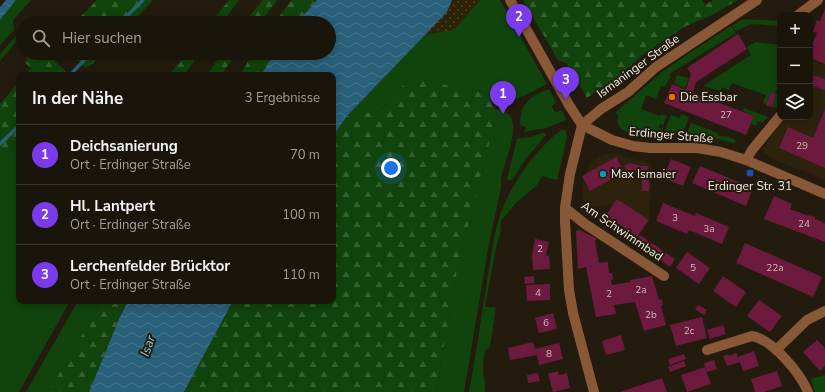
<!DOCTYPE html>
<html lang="de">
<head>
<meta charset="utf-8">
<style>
  :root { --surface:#1a150a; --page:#231e13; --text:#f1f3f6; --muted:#9f9f9c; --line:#38342b; --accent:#7c3aed }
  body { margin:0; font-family:"Nunito Sans",sans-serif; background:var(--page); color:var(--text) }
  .controls { position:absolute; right:12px; top:12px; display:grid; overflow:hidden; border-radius:8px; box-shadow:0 2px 10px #0003 }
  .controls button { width:36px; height:36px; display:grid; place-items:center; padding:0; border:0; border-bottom:1px solid var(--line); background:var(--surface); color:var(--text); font:20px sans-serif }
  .you { position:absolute; left:391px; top:168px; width:14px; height:14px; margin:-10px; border:3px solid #fff; border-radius:50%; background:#1a73e8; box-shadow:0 0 0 6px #1a73e833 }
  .badge { display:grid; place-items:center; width:26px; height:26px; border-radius:50%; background:var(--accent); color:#fff; font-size:13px; font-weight:700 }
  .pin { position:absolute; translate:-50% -33px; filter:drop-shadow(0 1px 2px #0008) }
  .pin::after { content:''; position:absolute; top:21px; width:14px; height:12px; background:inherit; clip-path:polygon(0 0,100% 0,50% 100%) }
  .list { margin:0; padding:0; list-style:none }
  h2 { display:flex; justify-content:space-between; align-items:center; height:52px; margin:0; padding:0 16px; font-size:17px }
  h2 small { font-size:13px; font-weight:400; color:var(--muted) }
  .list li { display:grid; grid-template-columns:26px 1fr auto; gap:12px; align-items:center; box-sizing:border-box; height:60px; padding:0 16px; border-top:1px solid var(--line) }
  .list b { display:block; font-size:15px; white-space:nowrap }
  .list p { margin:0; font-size:13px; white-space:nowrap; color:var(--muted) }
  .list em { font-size:13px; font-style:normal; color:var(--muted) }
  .icon { flex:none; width:22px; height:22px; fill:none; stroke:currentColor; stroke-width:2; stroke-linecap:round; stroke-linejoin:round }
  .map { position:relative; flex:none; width:825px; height:392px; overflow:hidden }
  .search { position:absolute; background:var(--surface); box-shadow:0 2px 10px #0003; left:16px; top:16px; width:320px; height:44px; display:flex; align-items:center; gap:10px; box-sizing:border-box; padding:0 14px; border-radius:22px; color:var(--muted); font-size:15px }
  .panel { position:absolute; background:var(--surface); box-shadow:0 2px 10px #0003; left:16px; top:72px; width:320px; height:232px; border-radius:8px }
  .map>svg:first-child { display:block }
  .built { fill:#2c220e }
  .grass { fill:#11440c }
  .forest { fill:url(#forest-firs) }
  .sand { fill:url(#sand-dots) }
  .water { fill:url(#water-waves) }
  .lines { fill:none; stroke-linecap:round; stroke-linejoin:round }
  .stream { stroke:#285f79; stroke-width:3.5 }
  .building { fill:#6c1a3d }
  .minor { stroke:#895837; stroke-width:10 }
  .food-dot { fill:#e8710a; stroke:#231c0e; stroke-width:1.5 }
  .transit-dot { fill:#1a4fb4; stroke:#231c0e; stroke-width:1.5 }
  .culture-dot { fill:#0f9aa8; stroke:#231c0e; stroke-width:1.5 }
  .labels { text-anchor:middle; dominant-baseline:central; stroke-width:4; stroke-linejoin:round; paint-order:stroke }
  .number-label { font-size:10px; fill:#d2babc }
  .street-label { font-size:12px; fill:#f4efe6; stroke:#231c0e }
  .poi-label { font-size:12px; fill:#f4efe6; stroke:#231c0e; text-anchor:start }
  .water-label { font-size:13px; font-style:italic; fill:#82caf0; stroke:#231c0e }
</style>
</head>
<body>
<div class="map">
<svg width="825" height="392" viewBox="0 0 825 392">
  <defs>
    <pattern id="forest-firs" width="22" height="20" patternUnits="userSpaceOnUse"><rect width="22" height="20" fill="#11440c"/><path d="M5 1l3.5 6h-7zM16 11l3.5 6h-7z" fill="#345f2f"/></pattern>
    <pattern id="sand-dots" width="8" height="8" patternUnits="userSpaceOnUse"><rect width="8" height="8" fill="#2b2303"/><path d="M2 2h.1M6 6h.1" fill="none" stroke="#4a4328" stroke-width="1.8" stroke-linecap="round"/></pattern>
    <pattern id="water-waves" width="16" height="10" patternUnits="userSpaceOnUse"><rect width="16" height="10" fill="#285f79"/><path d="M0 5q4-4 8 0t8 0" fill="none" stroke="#48768c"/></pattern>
  </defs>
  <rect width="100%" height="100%" fill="#231c0e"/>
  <g class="built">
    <polygon points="810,61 825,65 825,180 773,159 764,153 764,148 779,124 786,117 810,117"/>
    <polygon points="610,153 646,162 652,166 649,220 617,199 614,204 584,209 582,212 583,182 589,165 600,156"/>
  </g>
  <g class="grass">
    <polygon points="16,0 31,0 13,20 14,30 0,45 0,20"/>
    <path d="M480,0H500L547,84C525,95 517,103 491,102L485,93L436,83L422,76L410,78L380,111L347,116L425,34L454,30Z"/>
    <polygon points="743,19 780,21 779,26 753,24 749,25 736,31 732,26"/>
    <path d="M731,26L736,33L669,74L671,76L665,87L661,86L656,99L646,95L641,109L660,116L661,114L667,116L663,125L660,124L659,128L662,129L659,136C645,135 613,137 618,115L616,113L617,111L662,72L682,58Z"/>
    <polygon points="23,28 23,34 0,61 0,54"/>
    <polygon points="755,42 780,45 780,54 777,55 779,66 780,66 780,84 779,84 775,93 780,94 780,102 776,108 772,107 776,95 771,93 767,104 763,103 766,95 732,83 729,90 722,87 720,91 703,86 751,55 747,47"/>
    <polygon points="677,75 689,78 685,88 674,84"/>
    <path d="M549,89L556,102L552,106L554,111L557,112L562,110L566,120L546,128L524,132L526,127L520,125C520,104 530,96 549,89Z"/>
    <polygon points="744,108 768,117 762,123 758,121 756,126 751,124 754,116 743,111"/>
    <path d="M495,109C530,110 504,160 501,179C501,182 501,185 501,188L489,243L464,392H436L457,270L497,112Z"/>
    <polygon points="681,114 689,117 682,136 663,136 671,115 680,118"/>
    <polygon points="691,123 718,133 718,135 724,137 725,136 734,139 736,141 735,143 708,137 686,136"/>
    <path d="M561,130H565L567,137L557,180L542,176L537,185L515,204L501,221L500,235L497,243L485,307H496L490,347L485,350C484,356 483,363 483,369C483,377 486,384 485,392H469C476,355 481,318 487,281C491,259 493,236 500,215C510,186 536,149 561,130Z"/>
    <polygon points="542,133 546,133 546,135 525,160 512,180 509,180 507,179 517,139 530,137"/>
    <polygon points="19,139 19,301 70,301 19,392 0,392 0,159"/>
    <polygon points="78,301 102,301 48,392 26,392"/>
    <polygon points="825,375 825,392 815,392 811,380 812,378"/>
  </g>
  <g class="forest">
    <polygon points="97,0 153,0 132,23 74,23"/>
    <polygon points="229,0 239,0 222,23 211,23"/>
    <polygon points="263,0 277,0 260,23 244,23"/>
    <polygon points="292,0 317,0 297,23 274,23"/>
    <polygon points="523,0 702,0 705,5 713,0 738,0 710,16 686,26 641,56 626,71 587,98 566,63 558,60"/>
    <polygon points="29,53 46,53 70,75 25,75 31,68 25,63"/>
    <polygon points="69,53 105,53 100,58 86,68"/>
    <polygon points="187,53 200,53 184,75 169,75"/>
    <polygon points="222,53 237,53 221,75 207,75"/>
    <polygon points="253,53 275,53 261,75 240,75"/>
    <polygon points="422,76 436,83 486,93 497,112 457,270 436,392 184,392 233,301 333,301 333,136 347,116 380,111 410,78"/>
    <polygon points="19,82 19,139 0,159 0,104"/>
    <polygon points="102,301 128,301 119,319 89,392 48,392"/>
  </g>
  <polygon class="sand" points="452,0 480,0 454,30 425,34 447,12"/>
  <g class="water">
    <polygon points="6,0 16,0 0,20 0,7"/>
    <polygon points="317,0 452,0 447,12 347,116 333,136 333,75 261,75 275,53 329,53 329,23 297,23"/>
    <polygon points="128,301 233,301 184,392 89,392 119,319"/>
  </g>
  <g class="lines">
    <g class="stream">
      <polyline points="120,23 143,0"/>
      <polyline points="70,75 91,53"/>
      <polyline points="0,144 19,126"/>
    </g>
  </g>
  <g class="building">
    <polygon points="825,9 825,64 810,58 814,46 812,45 817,33 813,32 817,20 820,21"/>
    <polygon points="738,34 747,49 696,82 693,93 754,116 746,135 664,103 672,84 686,90 691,74 687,68"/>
    <polygon points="812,75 825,79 825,90 810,85"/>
    <polygon points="771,93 776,94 772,107 766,105"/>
    <polygon points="825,109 825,168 779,148 788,127 813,138"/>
    <polygon points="616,157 624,172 590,191 582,176"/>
    <polygon points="671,159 691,167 683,186 663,178"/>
    <polygon points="630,163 641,166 648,166 647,176 649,176 649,191 642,191 642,176 645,176 645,171 633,171 628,173 624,166"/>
    <polygon points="700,166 753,188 746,206 692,183"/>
    <polygon points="774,196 792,204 790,209 809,216 809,215 815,217 815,219 825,223 825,242 764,219"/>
    <polygon points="617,199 649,220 637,237 606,215"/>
    <polygon points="663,203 695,216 696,213 729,227 722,244 689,230 687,234 656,221"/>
    <polygon points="580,230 597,239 595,241 599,263 608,262 609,273 612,273 613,279 611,280 612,285 630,282 630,280 652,276 659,300 662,299 663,305 661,306 666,325 644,331 635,302 614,305 616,314 596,317 586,267 578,269 576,233 576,231"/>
    <polygon points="640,235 675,259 670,267 635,242"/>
    <polygon points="535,239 549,242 546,255 549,256 550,269 533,270 532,255"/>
    <polygon points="745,243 822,277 813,297 736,263"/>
    <polygon points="687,252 710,268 699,284 676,268"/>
    <polygon points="534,276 534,283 525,284 524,277"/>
    <polygon points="723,276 746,292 736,307 713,291"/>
    <polygon points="550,284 550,300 527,301 526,285"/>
    <polygon points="759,300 782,316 770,332 747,316"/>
    <polygon points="698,305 707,310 704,315 695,309"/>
    <polygon points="553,313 557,329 539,333 535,318"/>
    <polygon points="702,317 707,338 676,346 670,325"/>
    <polygon points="723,325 726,334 710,339 707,330"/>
    <polygon points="621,335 625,350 606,355 602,341"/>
    <polygon points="817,340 825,348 825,366 820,371 803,352"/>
    <polygon points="533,342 535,349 559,343 563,359 539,365 537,355 510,360 508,348"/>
    <polygon points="754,351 759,366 743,371 740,362 727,366 723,356 728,354 729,356 736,353 738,357"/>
    <polygon points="684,354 686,359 670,365 668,359"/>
    <polygon points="714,360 717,369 707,372 704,363"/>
    <polygon points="684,361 686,366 670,372 668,367"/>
    <polygon points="705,367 711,384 687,392 681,375"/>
    <polygon points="558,371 559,375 567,373 570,388 553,392 548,374"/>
    <polygon points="777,371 782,386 764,392 755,392 751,379"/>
    <polygon points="538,373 540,381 528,383 527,375"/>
    <polygon points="662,378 667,392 620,392"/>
  </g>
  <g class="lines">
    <g class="minor">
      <polyline points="510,0 569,105 582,125 612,140 633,146 650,148 697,148 721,152 746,160 825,194"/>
      <polyline points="798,15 818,0"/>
      <polyline points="746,160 752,150 780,116"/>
      <polyline points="565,208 585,224 664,276"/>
      <path d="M707,350L752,336C773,340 800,373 808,392"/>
      <polyline points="776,350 807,320 825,311"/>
      <polyline points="594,392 573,313 569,290 565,221 565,208 570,174 582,125 601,109 628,92 656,67 757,0"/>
    </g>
  </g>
  <circle class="food-dot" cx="672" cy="97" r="4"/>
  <rect class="transit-dot" x="746" y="169" width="8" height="8" rx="2"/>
  <circle class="culture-dot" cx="603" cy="174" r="4"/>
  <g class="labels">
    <g class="number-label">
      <text x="726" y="115">27</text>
      <text x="802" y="146">29</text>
      <text x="675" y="218">3</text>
      <text x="804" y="224">24</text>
      <text x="709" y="229">3a</text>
      <text x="540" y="249">2</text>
      <text x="693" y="268">5</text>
      <text x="775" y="268">22a</text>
      <text x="641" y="290">2a</text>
      <text x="538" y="293">4</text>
      <text x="609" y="294">2</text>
      <text x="651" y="315">2b</text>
      <text x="546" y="323">6</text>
      <text x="689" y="331">2c</text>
      <text x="549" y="354">8</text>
    </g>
    <g class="street-label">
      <text transform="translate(638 66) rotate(-36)">Ismaninger Straße</text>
      <text transform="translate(671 135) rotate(5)">Erdinger Straße</text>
      <text transform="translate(622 231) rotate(34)">Am Schwimmbad</text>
    </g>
    <g class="poi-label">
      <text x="680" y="97">Die Essbar</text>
      <text x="611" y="174">Max Ismaier</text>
      <text x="750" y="186" text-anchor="middle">Erdinger Str. 31</text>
    </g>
    <g class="water-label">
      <text transform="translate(148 346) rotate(-71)">Isar</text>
    </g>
  </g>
</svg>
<div class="controls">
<button>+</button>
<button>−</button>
<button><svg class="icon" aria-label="layers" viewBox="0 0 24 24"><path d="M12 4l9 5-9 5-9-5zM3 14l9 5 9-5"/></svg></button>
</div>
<div class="you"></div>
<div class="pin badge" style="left:503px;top:114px">1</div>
<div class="pin badge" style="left:519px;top:37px">2</div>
<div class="pin badge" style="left:566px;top:100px">3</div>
<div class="search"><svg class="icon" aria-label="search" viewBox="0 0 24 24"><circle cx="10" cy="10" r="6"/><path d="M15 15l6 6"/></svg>Hier suchen</div>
<section class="panel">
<h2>In der Nähe<small>3 Ergebnisse</small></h2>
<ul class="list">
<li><span class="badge">1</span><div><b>Deichsanierung</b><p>Ort · Erdinger Straße</p></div><em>70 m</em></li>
<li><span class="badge">2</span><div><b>Hl. Lantpert</b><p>Ort · Erdinger Straße</p></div><em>100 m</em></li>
<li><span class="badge">3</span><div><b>Lerchenfelder Brücktor</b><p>Ort · Erdinger Straße</p></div><em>110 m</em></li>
</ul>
</section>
</div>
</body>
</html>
